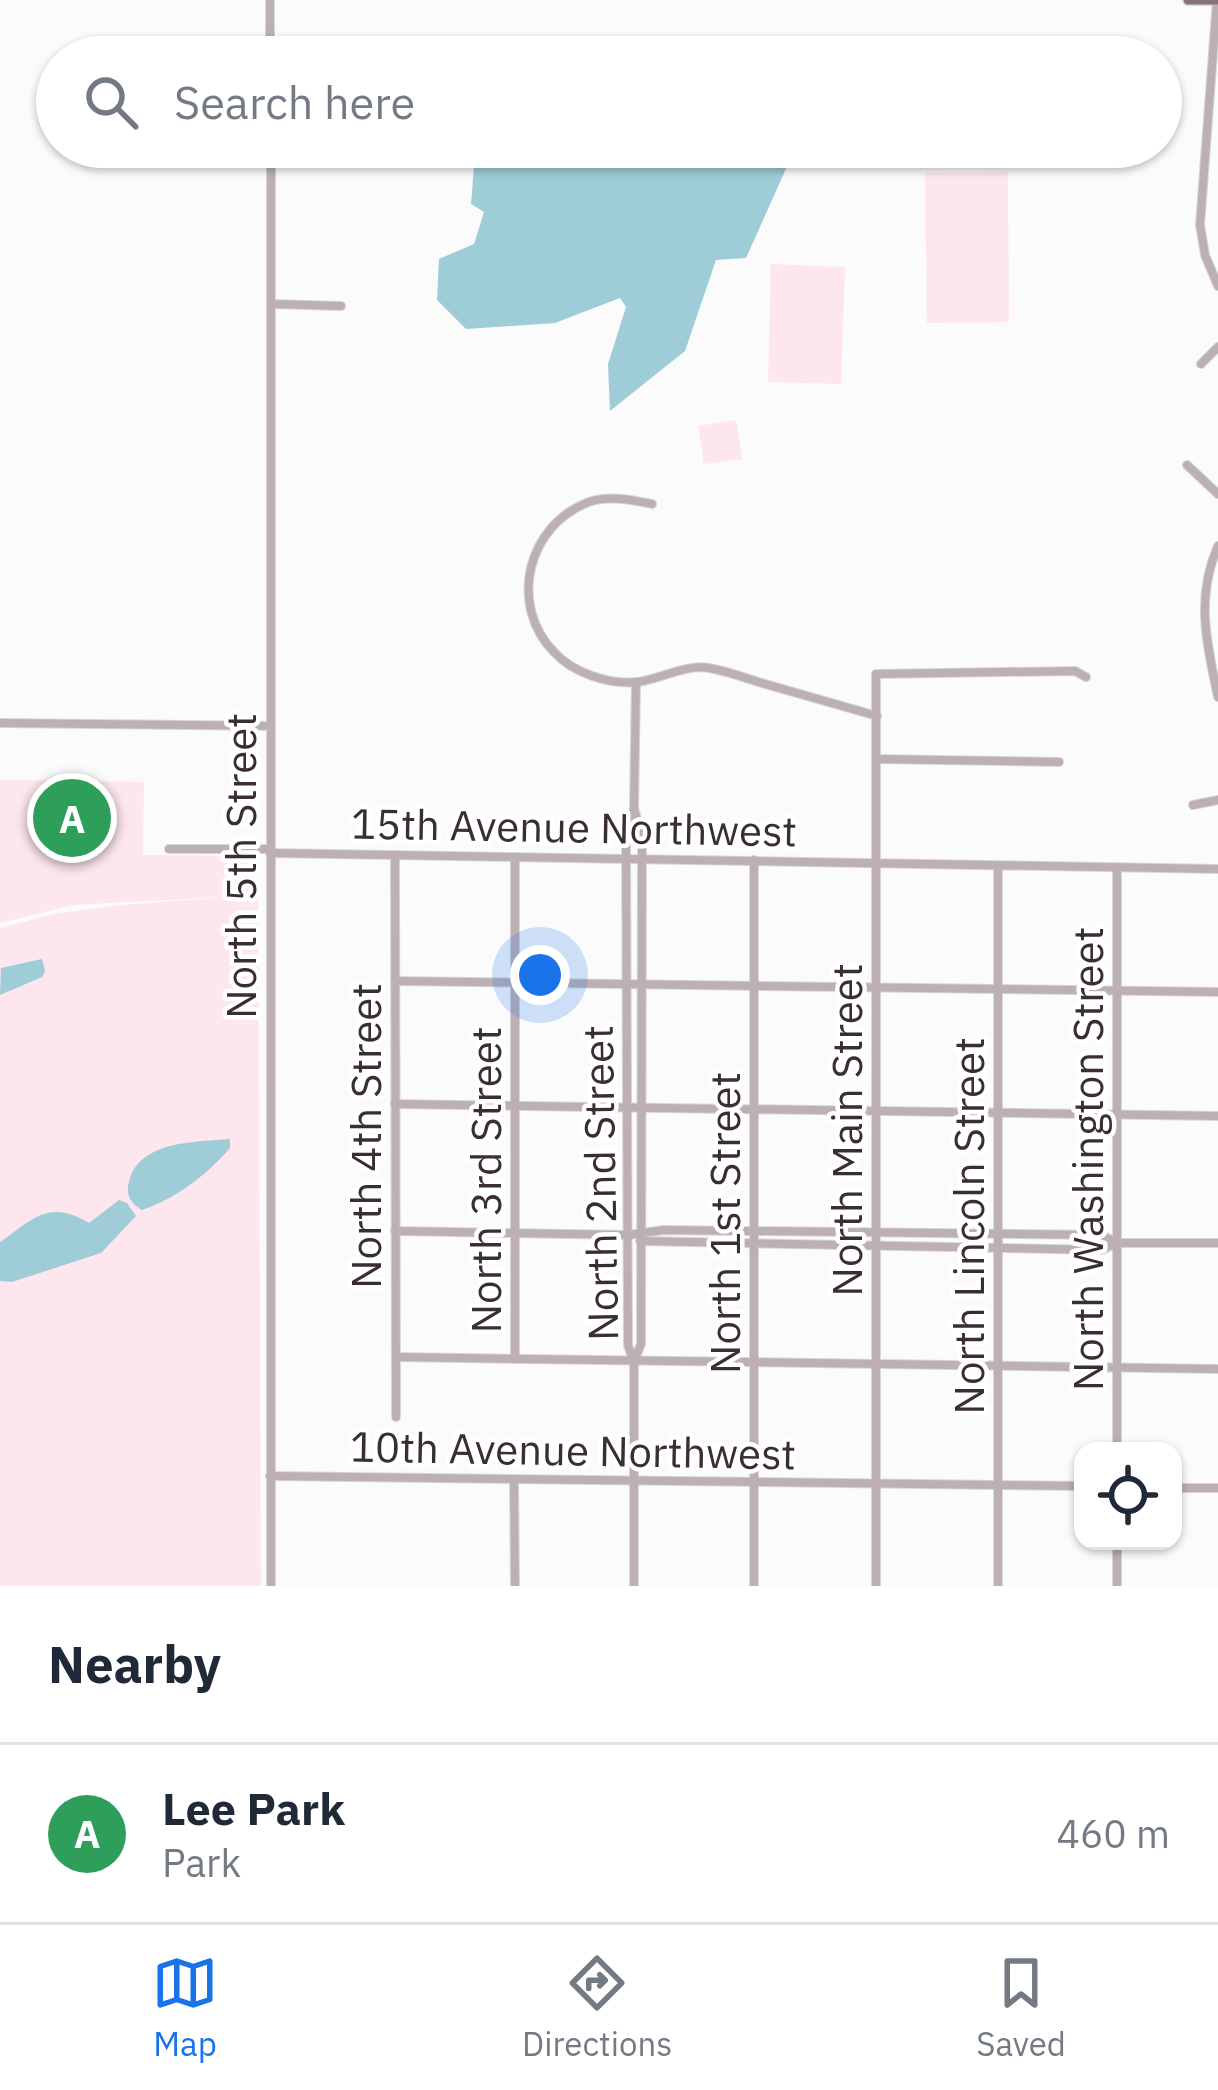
<!DOCTYPE html>
<html lang="en">
<head>
<meta charset="utf-8">
<style>
  :root { --surface:#fff; --page:#f6f6f7; --text:#1f2937; --muted:#747a83; --line:#e0e1e3; --accent:#1a73e8 }
  body { margin:0; font-family:"IBM Plex Sans",sans-serif; background:var(--page); color:var(--text) }
  .controls { position:absolute; right:36px; bottom:36px; display:grid; overflow:hidden; border-radius:24px; box-shadow:0 3px 9px #0004 }
  .controls button { width:108px; height:108px; display:grid; place-items:center; padding:0; border:0; border-bottom:3px solid var(--line); background:var(--surface); color:var(--text); font:60px sans-serif }
  .you { position:absolute; left:540px; top:975px; width:42px; height:42px; margin:-30px; border:9px solid #fff; border-radius:50%; background:#1a73e8; box-shadow:0 0 0 18px #1a73e833 }
  .badge { display:grid; place-items:center; width:78px; height:78px; border-radius:50%; background:var(--accent); color:#fff; font-size:39px; font-weight:700 }
  .pin { position:absolute; translate:-50% -50%; border:6px solid #fff; box-shadow:0 3px 12px #0006 }
  .list { margin:0; padding:0; list-style:none }
  h2 { display:flex; justify-content:space-between; align-items:center; height:156px; margin:0; padding:0 48px; font-size:51px }
  h2 small { font-size:39px; font-weight:400; color:var(--muted) }
  .list li { display:grid; grid-template-columns:78px 1fr auto; gap:36px; align-items:center; box-sizing:border-box; height:180px; padding:0 48px; border-top:3px solid var(--line) }
  .list b { display:block; font-size:45px; white-space:nowrap }
  .list p { margin:0; font-size:39px; white-space:nowrap; color:var(--muted) }
  .list em { font-size:39px; font-style:normal; color:var(--muted) }
  .icon { flex:none; width:66px; height:66px; fill:none; stroke:currentColor; stroke-width:2; stroke-linecap:round; stroke-linejoin:round }
  .map { position:relative; flex:none; width:1218px; height:1586px; overflow:hidden }
  .search { position:absolute; background:var(--surface); box-shadow:0 3px 9px #0004; left:36px; right:36px; top:36px; height:132px; display:flex; align-items:center; gap:30px; box-sizing:border-box; padding:0 42px; border-radius:66px; color:var(--muted); font-size:45px }
  .sheet { height:336px; background:var(--surface) }
  nav { display:flex; justify-content:space-around; align-items:center; box-sizing:border-box; height:168px; border-top:3px solid var(--line); background:var(--surface); font-size:33px; color:var(--muted) }
  nav a { display:grid; justify-items:center; gap:6px }
  nav .on { color:var(--accent) }
  .map>svg:first-child { display:block }
  .green { fill:#fde6ed }
  .water { fill:#9ecdd7 }
  .lines { fill:none; stroke-linecap:round; stroke-linejoin:round }
  .minor-casing { stroke:#d8d6d7; stroke-width:10 }
  .major-casing { stroke:#d8d6d7; stroke-width:12 }
  .minor { stroke:#bcb0b4; stroke-width:8 }
  .major { stroke:#877279; stroke-width:9 }
  .labels { text-anchor:middle; dominant-baseline:central; stroke-width:9; stroke-linejoin:round; paint-order:stroke }
  .street-label { font-size:42px; fill:#392e32; stroke:#fff }
</style>
</head>
<body>
<div class="map">
<svg width="1218" height="1586" viewBox="0 0 1218 1586">
  <rect width="100%" height="100%" fill="#fbfbfb"/>
  <g class="green">
    <polygon points="1008,172 1009,322 927,323 925,173"/>
    <polygon points="771,264 845,267 841,384 768,382"/>
    <polygon points="736,420 742,459 704,464 698,426"/>
    <polygon points="0,780 144,782 143,855 254,856 254,895 258,896 261,1586 0,1586 0,928 53,914 120,905 242,896 73,905 0,923"/>
  </g>
  <g class="water">
    <polygon points="481,147 648,147 651,155 678,158 682,147 790,147 794,151 746,258 716,260 685,351 610,411 608,364 626,307 620,298 555,323 466,329 437,300 439,259 474,244 484,212 471,204 474,165"/>
    <polygon points="42,959 45,971 42,977 0,995 1,968"/>
    <path d="M230,1139V1148C207,1175 175,1199 142,1210C129,1202 125,1194 130,1178C143,1140 198,1142 230,1139Z"/>
    <path d="M119,1200L127,1203L136,1216L101,1253L12,1282L0,1281V1242C32,1220 48,1198 89,1223Z"/>
  </g>
  <g class="lines">
    <defs>
      <g id="minor">
        <polyline points="270,0 270,57"/>
        <polyline points="1217,0 1200,225 1205,255 1218,286"/>
        <polyline points="271,304 341,306"/>
        <polyline points="1201,364 1218,347"/>
        <polyline points="1187,465 1218,494"/>
        <path d="M652,504C632,500 610,495 589,502C527,525 508,605 554,652C573,673 609,685 638,682C661,679 685,664 709,668C727,671 745,678 762,683C800,694 839,705 877,716"/>
        <path d="M1218,546C1195,598 1207,644 1218,697"/>
        <polyline points="0,723 271,726"/>
        <polyline points="876,759 1059,762"/>
        <polyline points="1193,805 1218,800"/>
        <polyline points="634,808 642,838 641,1344 634,1361 634,1586"/>
        <polyline points="169,849 270,849"/>
        <polyline points="270,853 1218,869"/>
        <polyline points="395,855 396,1417"/>
        <polyline points="754,860 754,1586"/>
        <polyline points="395,981 1218,992"/>
        <polyline points="395,1104 1218,1116"/>
        <polyline points="395,1231 628,1235 664,1230 1102,1235 1117,1243"/>
        <polyline points="640,1241 1102,1250 1117,1243 1218,1243"/>
        <polyline points="396,1357 1218,1369"/>
        <polyline points="515,1359 515,857"/>
        <polyline points="633,1360 628,1345 626,840 634,808 636,682"/>
        <polyline points="1117,1451 1117,868"/>
        <polyline points="270,1476 1083,1486"/>
        <polyline points="514,1480 515,1586"/>
        <polyline points="1173,1488 1218,1488"/>
        <polyline points="1117,1541 1117,1586"/>
        <polyline points="271,1586 271,147"/>
        <polyline points="876,1586 876,674 1075,671 1086,677"/>
        <polyline points="998,1586 998,867"/>
      </g>
      <polyline id="major" points="1188,0 1218,0"/>
    </defs>
    <use href="#minor" class="minor-casing"/>
    <use href="#major" class="major-casing"/>
    <use href="#minor" class="minor"/>
    <use href="#major" class="major"/>
  </g>
  <g class="labels">
    <g class="street-label">
      <text transform="translate(574 827) rotate(1)">15th Avenue Northwest</text>
      <text transform="translate(240 866) rotate(-90)">North 5th Street</text>
      <text transform="translate(846 1130) rotate(-90)">North Main Street</text>
      <text transform="translate(365 1136) rotate(-90)">North 4th Street</text>
      <text transform="translate(1087 1159) rotate(-90)">North Washington Street</text>
      <text transform="translate(485 1180) rotate(-90)">North 3rd Street</text>
      <text transform="translate(600 1183) rotate(-91)">North 2nd Street</text>
      <text transform="translate(724 1223) rotate(-90)">North 1st Street</text>
      <text transform="translate(968 1226) rotate(-90)">North Lincoln Street</text>
      <text transform="translate(573 1450) rotate(1)">10th Avenue Northwest</text>
    </g>
  </g>
</svg>
<div class="controls">
<button><svg class="icon" aria-label="locate" viewBox="0 0 24 24"><circle cx="12" cy="12" r="6"/><path d="M12 2v4M12 18v4M2 12h4M18 12h4"/></svg></button>
</div>
<div class="you"></div>
<div class="pin badge" style="left:72px;top:818px;background:#2e9e5b">A</div>
<div class="search"><svg class="icon" aria-label="search" viewBox="0 0 24 24"><circle cx="10" cy="10" r="6"/><path d="M15 15l6 6"/></svg>Search here</div>
</div>
<section class="sheet">
<h2>Nearby<small></small></h2>
<ul class="list">
<li><span class="badge" style="background:#2e9e5b">A</span><div><b>Lee Park</b><p>Park</p></div><em>460 m</em></li>
</ul>
</section>
<nav>
<a class="on"><svg class="icon" aria-label="map" viewBox="0 0 24 24"><path d="M3 6l6-2 6 2 6-2v14l-6 2-6-2-6 2zM9 4v14M15 6v14"/></svg>Map</a>
<a><svg class="icon" aria-label="directions" viewBox="0 0 24 24"><path d="M12 3l9 9-9 9-9-9zM9 14v-3h6M13 9l2 2-2 2"/></svg>Directions</a>
<a><svg class="icon" aria-label="saved" viewBox="0 0 24 24"><path d="M7 4h10v16l-5-4-5 4z"/></svg>Saved</a>
</nav>
</body>
</html>
